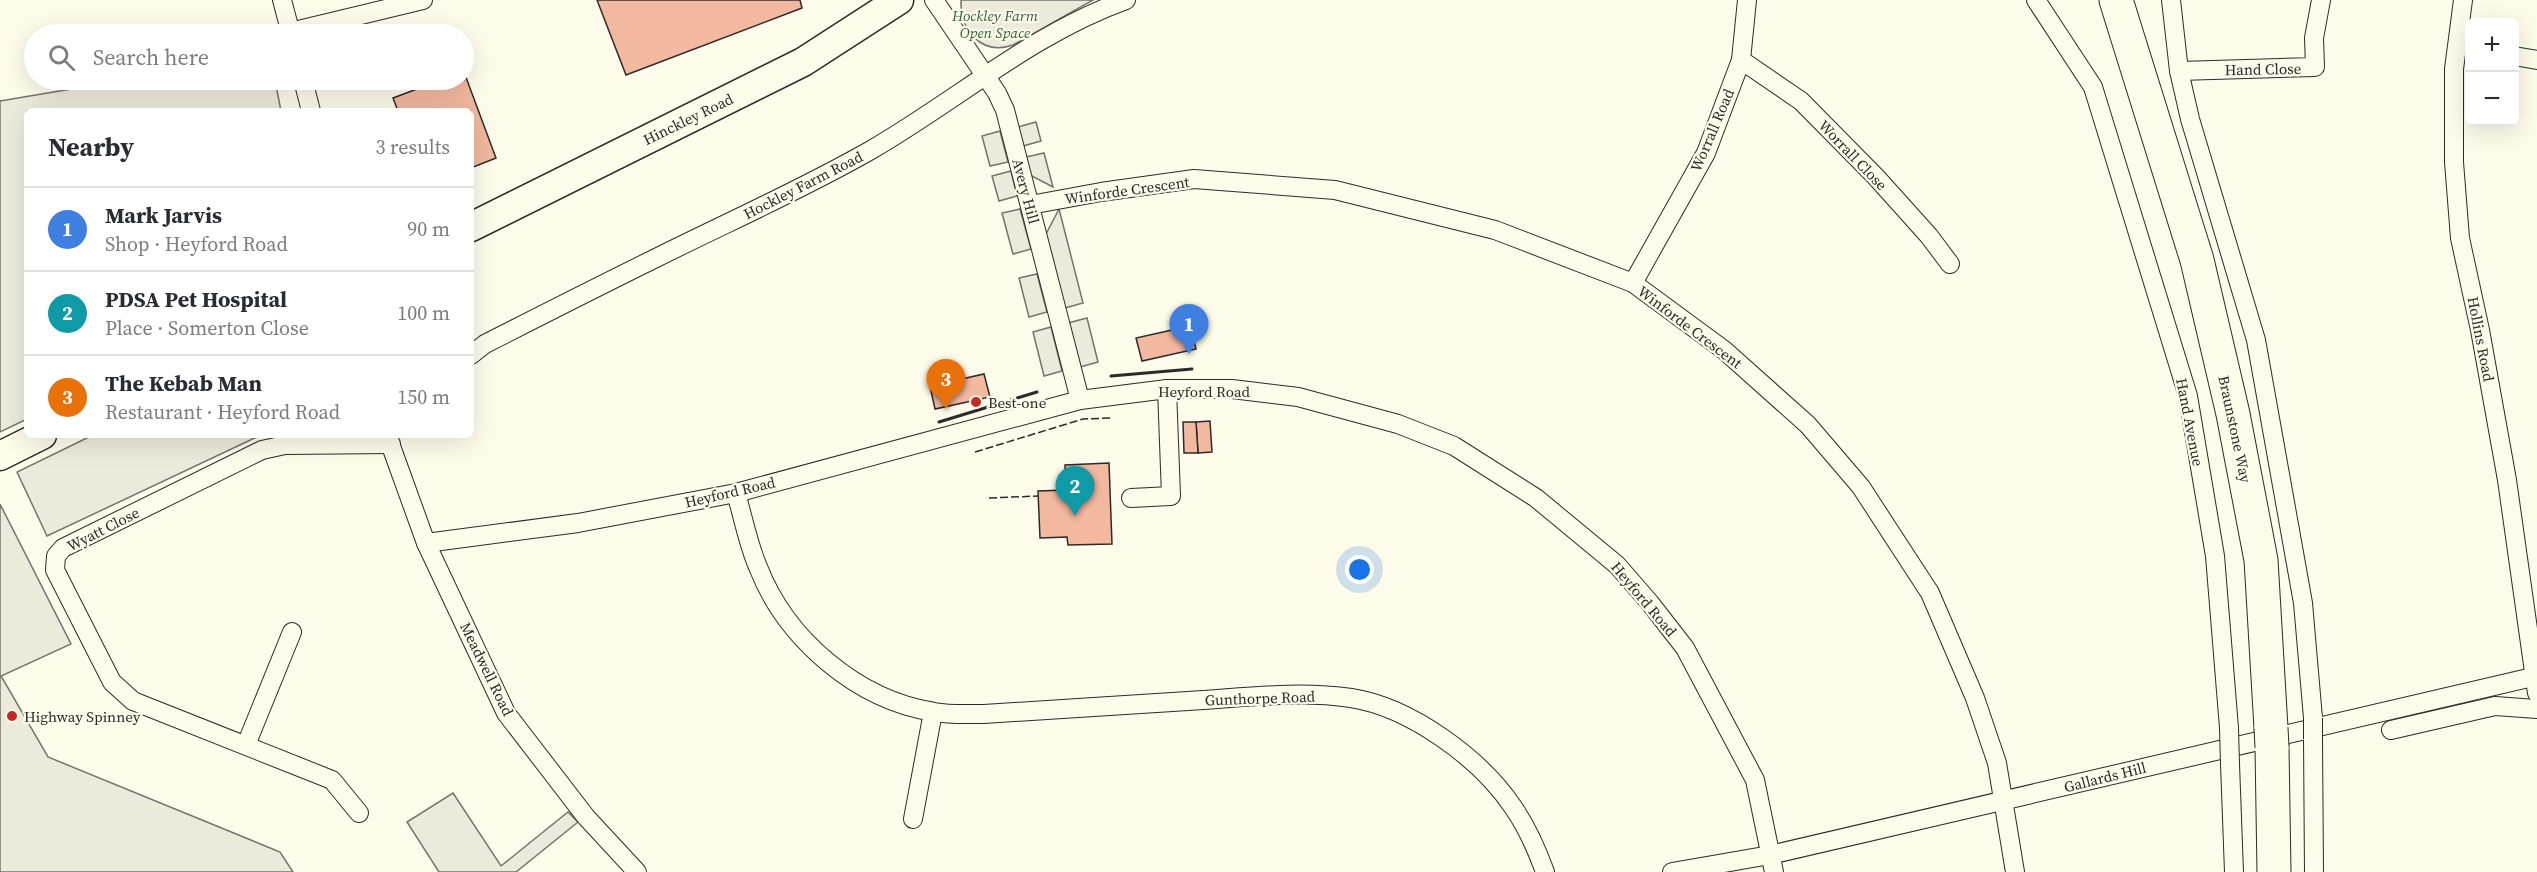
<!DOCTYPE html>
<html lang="en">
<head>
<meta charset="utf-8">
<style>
  :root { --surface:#fff; --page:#f2f2f3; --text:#2b2b33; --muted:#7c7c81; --line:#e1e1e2; --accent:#c62828 }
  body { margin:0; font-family:"Source Serif 4",serif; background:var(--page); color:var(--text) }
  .controls { position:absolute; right:18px; top:18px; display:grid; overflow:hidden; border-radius:9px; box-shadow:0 6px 24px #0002 }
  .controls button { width:54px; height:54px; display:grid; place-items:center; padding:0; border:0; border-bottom:2px solid var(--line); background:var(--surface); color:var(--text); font:30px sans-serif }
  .you { position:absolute; left:1360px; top:570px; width:21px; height:21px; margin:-15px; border:4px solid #fff; border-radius:50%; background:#1a73e8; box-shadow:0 0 0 9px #1a73e833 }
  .badge { display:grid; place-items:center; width:39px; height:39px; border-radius:50%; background:var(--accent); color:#fff; font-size:20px; font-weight:700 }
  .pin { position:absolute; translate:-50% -50px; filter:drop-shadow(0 2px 3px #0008) }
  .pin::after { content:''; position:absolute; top:32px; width:21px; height:18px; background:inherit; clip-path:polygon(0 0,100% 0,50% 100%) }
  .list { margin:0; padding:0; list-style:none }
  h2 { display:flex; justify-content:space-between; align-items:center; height:78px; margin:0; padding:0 24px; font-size:26px }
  h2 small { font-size:20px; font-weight:400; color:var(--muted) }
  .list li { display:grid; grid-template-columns:39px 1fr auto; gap:18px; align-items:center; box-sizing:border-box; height:84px; padding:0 24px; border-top:2px solid var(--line) }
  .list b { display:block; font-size:22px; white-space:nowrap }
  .list p { margin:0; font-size:20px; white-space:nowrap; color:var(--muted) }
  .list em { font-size:20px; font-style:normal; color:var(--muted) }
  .icon { flex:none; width:33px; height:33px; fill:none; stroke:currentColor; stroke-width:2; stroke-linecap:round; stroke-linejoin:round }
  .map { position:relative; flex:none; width:2537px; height:872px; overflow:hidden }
  .search { position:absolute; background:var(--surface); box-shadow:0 6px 24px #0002; left:24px; top:24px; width:450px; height:66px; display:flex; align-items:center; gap:15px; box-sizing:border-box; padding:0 21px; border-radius:33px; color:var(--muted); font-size:22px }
  .panel { position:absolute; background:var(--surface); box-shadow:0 6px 24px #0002; left:24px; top:108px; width:450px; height:330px; border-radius:9px }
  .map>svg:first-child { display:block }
  .green { fill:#ecebdb; stroke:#74746e; stroke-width:1.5 }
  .building { fill:#f2b8a0; stroke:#2b2b2b; stroke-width:1.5 }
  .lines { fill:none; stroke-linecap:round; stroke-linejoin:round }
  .street-casing { stroke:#2b2b2b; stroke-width:20 }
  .primary-casing { stroke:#2b2b2b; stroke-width:31 }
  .highway-casing { stroke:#2b2b2b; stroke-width:35 }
  .street { stroke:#fdfbea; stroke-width:18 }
  .primary { stroke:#fdfbea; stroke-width:28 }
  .highway { stroke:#fdfbea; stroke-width:33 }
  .street-bridge-casing { stroke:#2b2b2b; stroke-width:20; stroke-linecap:butt }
  .highway-bridge-casing { stroke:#2b2b2b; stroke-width:35; stroke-linecap:butt }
  .street-bridge { stroke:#fdfbea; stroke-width:18 }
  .highway-bridge { stroke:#fdfbea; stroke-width:33 }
  .fence { stroke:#2b2b2b; stroke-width:1.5; stroke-dasharray:8 3; stroke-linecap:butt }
  .wall { stroke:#2b2b2b; stroke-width:3 }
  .poi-dot { fill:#c62828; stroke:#fdfbea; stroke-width:2 }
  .labels { text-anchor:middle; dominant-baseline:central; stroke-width:4.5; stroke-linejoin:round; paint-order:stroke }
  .park-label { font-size:15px; font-style:italic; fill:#34623c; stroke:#fdfbea }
  .street-label { font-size:15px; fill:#2b2b2b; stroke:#fdfbea }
  .poi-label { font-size:15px; fill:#2b2b2b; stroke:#fdfbea; text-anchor:start }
</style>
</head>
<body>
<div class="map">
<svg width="2537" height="872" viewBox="0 0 2537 872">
  <rect width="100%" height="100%" fill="#fdfbea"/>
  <g class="green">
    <path d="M961,0H1093L1013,45C981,56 960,30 961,0Z"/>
    <polygon points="125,80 275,80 281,111 27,111 27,419 0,432 0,101"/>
    <polygon points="1036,122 1041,141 1023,146 1018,127"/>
    <polygon points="1000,131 1008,162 990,166 982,136"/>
    <polygon points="1044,153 1053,187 1030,175 1026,157"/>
    <polygon points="1011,171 1017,196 999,201 992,176"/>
    <polygon points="1020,209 1031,249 1013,254 1002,213"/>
    <polygon points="1059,209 1083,303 1065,308 1046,234"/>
    <polygon points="1037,274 1047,312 1029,317 1019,278"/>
    <polygon points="1087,318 1098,362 1080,367 1068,323"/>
    <polygon points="1051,327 1062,371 1044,376 1033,332"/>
    <polygon points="93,435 258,435 259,436 47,536 17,472"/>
    <polygon points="0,504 71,644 1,676 48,757 280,852 293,872 0,872"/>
    <polygon points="453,793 501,866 568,812 578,822 516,872 439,872 407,822"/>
  </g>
  <g class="building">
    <polygon points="597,0 800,0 802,8 626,75"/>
    <polygon points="464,72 496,158 471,168 471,111 398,111 393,98 441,80 464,80"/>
    <polygon points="1190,326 1196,349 1142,361 1136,338"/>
    <polygon points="984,374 990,397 935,409 930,386"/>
    <polygon points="1210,421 1212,452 1198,453 1196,422"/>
    <polygon points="1183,422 1196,422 1198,453 1184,453"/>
    <polygon points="1109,463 1112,544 1068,545 1067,537 1040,538 1038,491 1066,490 1065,465"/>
  </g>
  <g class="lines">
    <defs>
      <g id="street">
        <polyline points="282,0 291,34"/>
        <polyline points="934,0 997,93 1005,110 1080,400"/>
        <polyline points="2036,0 2093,87 2188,396 2215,556 2229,728"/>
        <polyline points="2171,0 2179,71 2190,119 2256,340 2303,603 2313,718"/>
        <polyline points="2463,0 2454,69 2454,162 2460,238 2480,330 2507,480 2537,693"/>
        <polyline points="290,32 423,0"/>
        <polyline points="2514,56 2537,60"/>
        <polyline points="1741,60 1801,101 1876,177 1929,236 1950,264"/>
        <polyline points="2179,71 2315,67 2314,38 2321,0"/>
        <polyline points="303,80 311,111"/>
        <polyline points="1030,205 1101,192 1194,179 1335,190 1495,230 1633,283 1724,350 1808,425 1861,487 1930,593 1975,698 1997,763 2015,872"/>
        <polyline points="1633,283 1706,153 1741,60 1747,0"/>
        <path d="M471,355L485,344C542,315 599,286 656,258C728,222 801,190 871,150C956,101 1033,33 1126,0"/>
        <polyline points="387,435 426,543 506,713 586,817 637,872"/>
        <path d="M736,493C743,517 748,544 758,567C786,639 857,700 934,712C950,715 967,714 984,714C1052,710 1120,705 1188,701C1242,698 1297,690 1351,698C1410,707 1480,758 1513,807C1527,827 1537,850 1545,872"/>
        <polyline points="1131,498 1171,496 1167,389"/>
        <polyline points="426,543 578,523 736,493 1080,400 1167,389 1232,389 1298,397 1398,424 1454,446 1536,498 1617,565 1650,603 1685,648 1755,780 1774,872"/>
        <polyline points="2391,730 2495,706 2537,709"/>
        <polyline points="2313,739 2314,872"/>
        <polyline points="246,745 292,632"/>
        <polyline points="2230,764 2234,872"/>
        <polyline points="359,813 332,780 133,701 112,682 55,570 56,556 63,548 262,450 285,445 391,444"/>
        <polyline points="913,819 933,712"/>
        <polyline points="1672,872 1770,855 2537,676"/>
      </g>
      <g id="primary">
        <polyline points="471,227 803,62 899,0"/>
        <polyline points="0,456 42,435"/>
      </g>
      <g id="highway">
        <polyline points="2116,0 2197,260 2233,414 2261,560 2271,728"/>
        <polyline points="2272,747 2274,872"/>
      </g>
    </defs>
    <use href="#street" class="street-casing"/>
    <use href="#primary" class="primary-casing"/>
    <use href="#highway" class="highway-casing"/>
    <use href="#street" class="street"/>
    <use href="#primary" class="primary"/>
    <use href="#highway" class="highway"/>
    <defs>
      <g id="street-bridge">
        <polyline points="2313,718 2313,739"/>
        <polyline points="2229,728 2230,764"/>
      </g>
      <polyline id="highway-bridge" points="2271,728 2272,747"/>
    </defs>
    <use href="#street-bridge" class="street-bridge-casing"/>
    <use href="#highway-bridge" class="highway-bridge-casing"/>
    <use href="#street-bridge" class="street-bridge"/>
    <use href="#highway-bridge" class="highway-bridge"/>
    <g class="fence">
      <polyline points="975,452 1083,419 1113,418"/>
      <polyline points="989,498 1039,496"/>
    </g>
    <g class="wall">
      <polyline points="1111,376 1192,369"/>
      <polyline points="939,422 1037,392"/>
    </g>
  </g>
  <g class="poi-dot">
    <circle cx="976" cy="402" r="6"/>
    <circle cx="12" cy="716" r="6"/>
  </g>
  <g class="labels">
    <g class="park-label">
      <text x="995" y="15">Hockley Farm<tspan x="995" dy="17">Open Space</tspan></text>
    </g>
    <g class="street-label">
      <text transform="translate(2263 69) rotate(-1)">Hand Close</text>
      <text transform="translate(688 119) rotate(-26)">Hinckley Road</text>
      <text transform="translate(1712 130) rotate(-67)">Worrall Road</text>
      <text transform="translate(1853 155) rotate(46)">Worrall Close</text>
      <text transform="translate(803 185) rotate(-27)">Hockley Farm Road</text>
      <text transform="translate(1127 190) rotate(-8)">Winforde Crescent</text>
      <text transform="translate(1026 191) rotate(75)">Avery Hill</text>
      <text transform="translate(1690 327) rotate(37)">Winforde Crescent</text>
      <text transform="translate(2481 339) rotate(79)">Hollins Road</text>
      <text x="1204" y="391">Heyford Road</text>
      <text transform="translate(2190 422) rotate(79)">Hand Avenue</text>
      <text transform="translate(2235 429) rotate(78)">Braunstone Way</text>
      <text transform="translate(730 492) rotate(-13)">Heyford Road</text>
      <text transform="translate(103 529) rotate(-27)">Wyatt Close</text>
      <text transform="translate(1644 599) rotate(50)">Heyford Road</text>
      <text transform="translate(487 669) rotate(64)">Meadwell Road</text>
      <text transform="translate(1260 698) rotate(-2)">Gunthorpe Road</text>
      <text transform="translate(2105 777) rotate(-14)">Gallards Hill</text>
    </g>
    <g class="poi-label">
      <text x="988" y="402">Best-one</text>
      <text x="24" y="716">Highway Spinney</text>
    </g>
  </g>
</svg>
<div class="controls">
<button>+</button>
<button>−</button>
</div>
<div class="you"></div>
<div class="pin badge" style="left:1189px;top:354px;background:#3f7fe0">1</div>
<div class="pin badge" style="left:1075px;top:516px;background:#0f9aa8">2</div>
<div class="pin badge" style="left:946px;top:409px;background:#e8710a">3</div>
<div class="search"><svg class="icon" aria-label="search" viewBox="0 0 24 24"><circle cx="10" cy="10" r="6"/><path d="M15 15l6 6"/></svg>Search here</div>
<section class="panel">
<h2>Nearby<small>3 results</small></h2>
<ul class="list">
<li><span class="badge" style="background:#3f7fe0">1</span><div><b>Mark Jarvis</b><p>Shop · Heyford Road</p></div><em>90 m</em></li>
<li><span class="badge" style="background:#0f9aa8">2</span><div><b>PDSA Pet Hospital</b><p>Place · Somerton Close</p></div><em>100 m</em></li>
<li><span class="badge" style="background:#e8710a">3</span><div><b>The Kebab Man</b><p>Restaurant · Heyford Road</p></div><em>150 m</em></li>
</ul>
</section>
</div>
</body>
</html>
